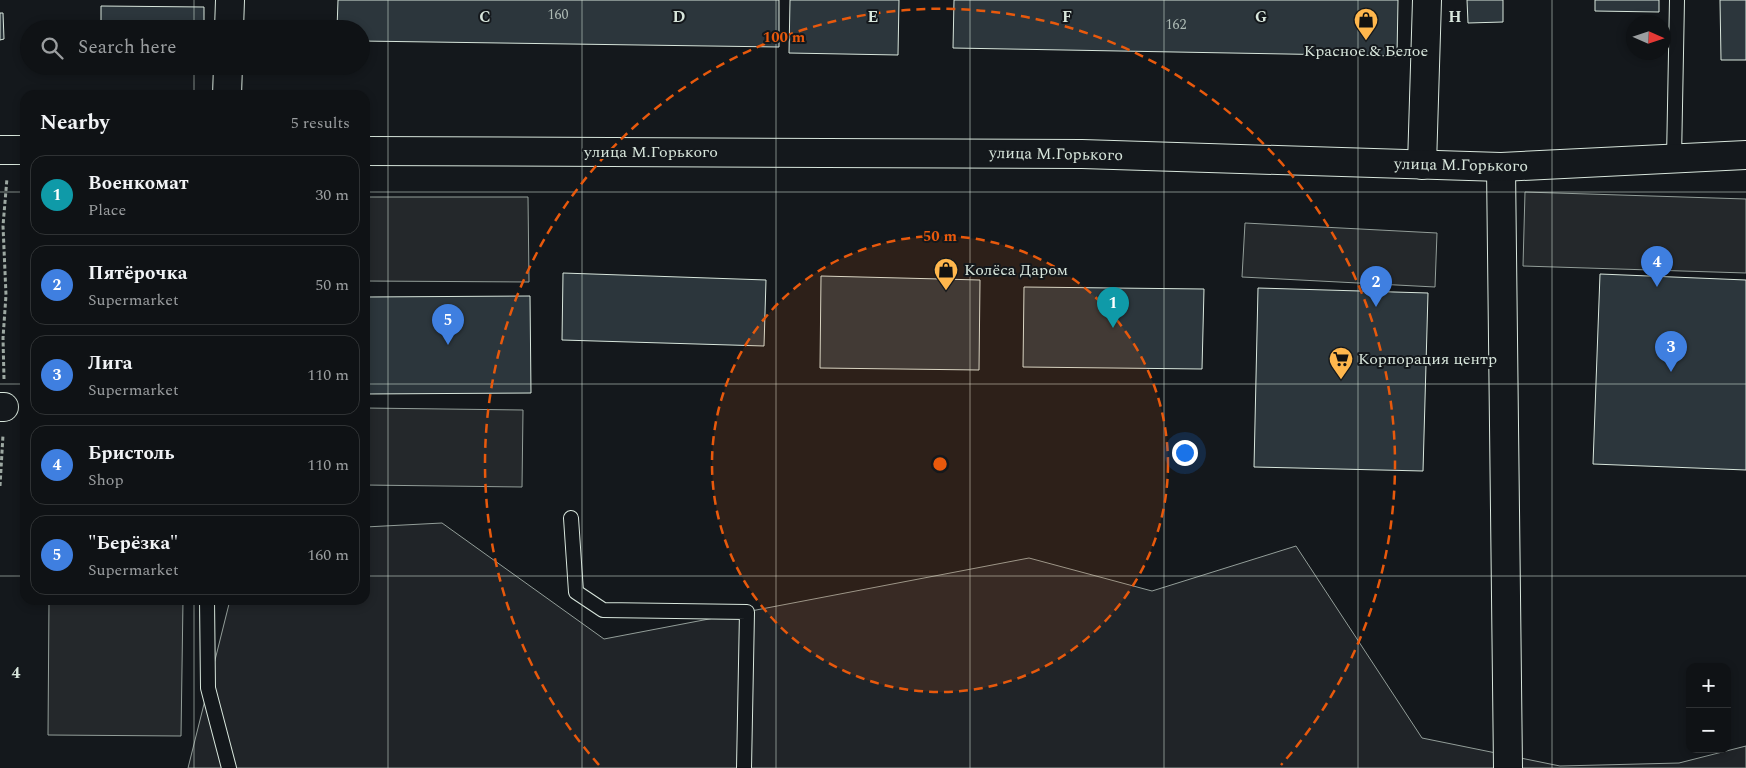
<!DOCTYPE html>
<html lang="en">
<head>
<meta charset="utf-8">
<style>
  :root { --surface:#0f1215; --page:#181b1e; --text:#f1f3f6; --muted:#9b9ea0; --line:#2f3234; --accent:#8c9099 }
  body { margin:0; font-family:Spectral,serif; background:var(--page); color:var(--text) }
  .controls { position:absolute; right:15px; bottom:15px; display:grid; overflow:hidden; border-radius:10px; box-shadow:0 2px 8px #0003 }
  .controls button { width:45px; height:45px; display:grid; place-items:center; padding:0; border:0; border-bottom:1px solid var(--line); background:var(--surface); color:var(--text); font:25px sans-serif }
  .compass { position:absolute; left:1626px; top:15px; width:45px; height:45px; border-radius:50%; background:var(--surface); box-shadow:0 2px 8px #0003; rotate:93deg }
  .you { position:absolute; left:1184px; top:452px; width:18px; height:18px; margin:-12px; border:4px solid #fff; border-radius:50%; background:#1a73e8; box-shadow:0 0 0 8px #1a73e833 }
  .badge { display:grid; place-items:center; width:32px; height:32px; border-radius:50%; background:var(--accent); color:#fff; font-size:16px; font-weight:700 }
  .pin { position:absolute; translate:-50% -41px; filter:drop-shadow(0 1px 2px #0008) }
  .pin::after { content:''; position:absolute; top:26px; width:18px; height:15px; background:inherit; clip-path:polygon(0 0,100% 0,50% 100%) }
  .list { margin:0; padding:0; list-style:none }
  h2 { display:flex; justify-content:space-between; align-items:center; height:65px; margin:0; padding:0 20px; font-size:21px }
  h2 small { font-size:16px; font-weight:400; color:var(--muted) }
  .list li { display:grid; grid-template-columns:32px 1fr auto; gap:15px; align-items:center; box-sizing:border-box; height:80px; margin:0 10px 10px; padding:0 10px; border:1px solid var(--line); border-radius:15px }
  .list b { display:block; font-size:19px; white-space:nowrap }
  .list p { margin:0; font-size:16px; white-space:nowrap; color:var(--muted) }
  .list em { font-size:16px; font-style:normal; color:var(--muted) }
  .icon { flex:none; width:28px; height:28px; fill:none; stroke:currentColor; stroke-width:2; stroke-linecap:round; stroke-linejoin:round }
  .map { position:relative; flex:none; width:1746px; height:768px; overflow:hidden }
  .search { position:absolute; background:var(--surface); box-shadow:0 2px 8px #0003; left:20px; top:20px; width:350px; height:55px; display:flex; align-items:center; gap:12px; box-sizing:border-box; padding:0 18px; border-radius:28px; color:var(--muted); font-size:19px }
  .panel { position:absolute; background:var(--surface); box-shadow:0 2px 8px #0003; left:20px; top:90px; width:350px; height:515px; border-radius:15px }
  .map>svg:first-child { display:block }
  .green { fill:#202428; stroke:#939e99 }
  .parking { fill:#24282b; stroke:#939e99 }
  .building { fill:#2c363c; stroke:#d8e6dc }
  .lines { fill:none; stroke-linecap:round; stroke-linejoin:round }
  .lane-casing { stroke:#d8e6dc; stroke-width:16 }
  .street-casing { stroke:#d8e6dc; stroke-width:30 }
  .secondary-casing { stroke:#d8e6dc; stroke-width:30 }
  .path { stroke:#9da8a2; stroke-width:3; stroke-dasharray:4 2.5; stroke-linecap:butt }
  .lane { stroke:#14181c; stroke-width:14 }
  .street { stroke:#14181c; stroke-width:28 }
  .secondary { stroke:#14181c; stroke-width:28 }
  .grid { fill:none; stroke:#d8e6dc; stroke-width:1; stroke-opacity:0.55 }
  .ring { fill:none; stroke:#e8590c; stroke-width:2.5; stroke-dasharray:9 6 }
  .labels { text-anchor:middle; dominant-baseline:central; stroke-width:4; stroke-linejoin:round; paint-order:stroke }
  .number-label { font-size:14px; fill:#adbab4 }
  .poi-label { font-size:16px; fill:#d8e6dc; stroke:#14181c; text-anchor:start }
  .street-label { font-size:16px; fill:#d8e6dc; stroke:#14181c }
  .grid-label { font-size:16px; text-anchor:middle; font-weight:bold; fill:#d8e6dc; stroke:#14181c; stroke-width:4; stroke-linejoin:round; paint-order:stroke }
  .centre { fill:#e8590c; stroke:#14181c; stroke-width:2.5 }
  .ring-label { font-size:15px; text-anchor:middle; font-weight:bold; fill:#e8590c; stroke:#14181c; stroke-width:4; stroke-linejoin:round; paint-order:stroke }
</style>
</head>
<body>
<div class="map">
<svg width="1746" height="768" viewBox="0 0 1746 768">
  <rect width="100%" height="100%" fill="#14181c"/>
  <polygon class="green" points="442,523 604,639 1029,558 1152,591 1296,546 1422,738 1560,766 1679,763 1746,746 1746,768 188,768 230,600 365,600 365,527"/>
  <g class="parking">
    <polygon points="1525,192 1746,199 1746,273 1523,266"/>
    <polygon points="365,197 528,197 529,282 365,281"/>
    <polygon points="1245,223 1437,233 1435,287 1242,277"/>
    <polygon points="365,408 523,410 522,487 365,485"/>
    <polygon points="49,600 183,600 181,736 48,735"/>
  </g>
  <g class="building">
    <polygon points="338,0 779,0 779,47 361,41 361,29 337,29"/>
    <polygon points="790,0 899,0 898,55 789,53"/>
    <polygon points="954,0 1398,0 1397,56 953,48"/>
    <polygon points="1467,0 1503,0 1503,22 1468,23"/>
    <polygon points="1595,0 1659,0 1659,12 1595,11"/>
    <polygon points="1720,0 1746,0 1746,60 1721,60"/>
    <polygon points="101,6 204,7 204,29 101,29"/>
    <polygon points="0,13 3,13 4,39 0,40"/>
    <polygon points="563,273 766,280 764,346 562,340"/>
    <polygon points="1600,274 1746,280 1746,470 1593,464"/>
    <polygon points="821,276 980,280 979,370 820,368"/>
    <polygon points="1024,287 1204,289 1202,369 1023,367"/>
    <polygon points="1258,288 1428,293 1423,471 1254,467"/>
    <polygon points="530,296 531,393 365,394 365,297"/>
  </g>
  <g class="lines">
    <defs>
      <g id="lane">
        <polyline points="1674,159 1677,0"/>
        <polyline points="571,518 576,592 603,610 747,612 744,768"/>
        <polyline points="207,600 208,688 229,768"/>
      </g>
      <g id="street">
        <polyline points="229,29 230,0"/>
        <polyline points="227,95 228,66"/>
        <polyline points="1422,165 1427,0"/>
        <polyline points="1501,167 1508,768"/>
        <polyline points="0,407 4,407"/>
      </g>
      <g id="secondary">
        <polyline points="0,150 25,150"/>
        <polyline points="365,151 1082,154 1501,167 1746,155"/>
      </g>
    </defs>
    <use href="#lane" class="lane-casing"/>
    <use href="#street" class="street-casing"/>
    <use href="#secondary" class="secondary-casing"/>
    <g class="path">
      <polyline points="4,379 3,338 6,295 3,226 7,178"/>
      <polyline points="0,486 3,435"/>
    </g>
    <use href="#lane" class="lane"/>
    <use href="#street" class="street"/>
    <use href="#secondary" class="secondary"/>
  </g>
  <path class="grid" d="M194,0V29M388,0V768M582,0V768M776,0V768M970,0V768M1164,0V768M1358,0V768M1552,0V768M194,66V95M0,192H25M365,192H1746M0,384H25M365,384H1746M0,576H25M365,576H1746M194,600V768"/>
  <circle cx="940" cy="464" r="228" fill="#e8590c" fill-opacity=".12"/>
  <g class="ring">
    <circle cx="940" cy="464" r="228"/>
    <path d="M599 765A455 455 0 1 1 1281 765"/>
  </g>
  <defs>
    <symbol id="shop-pin" viewBox="-11 -11 22 30"><path d="M0 17L-7.5 6A9.5 9.5 0 1 1 7.5 6Z" fill="#ffb74d" stroke="#14181c"/><path d="M-5-2.5h2.3a2.7 3.5 0 0 1 5.4 0H5L5.5 6h-11ZM-1.5-2.5h3a1.5 2.3 0 0 0-3 0Z" fill="#111"/></symbol>
    <symbol id="supermarket-pin" viewBox="-11 -11 22 30"><path d="M0 17L-7.5 6A9.5 9.5 0 1 1 7.5 6Z" fill="#ffb74d" stroke="#14181c"/><path d="M-6-5.5h2.5l.6 2H6L4.5 2H-2.5L-4.4-4H-6ZM-1.5 3.2a1.3 1.3 0 1 0 .1 0ZM3 3.2a1.3 1.3 0 1 0 .1 0Z" fill="#111"/></symbol>
  </defs>
  <g fill-rule="evenodd">
    <use href="#shop-pin" x="1352" y="6" width="28" height="38"/>
    <use href="#shop-pin" x="932" y="256" width="28" height="38"/>
    <use href="#supermarket-pin" x="1327" y="345" width="28" height="38"/>
  </g>
  <g class="labels">
    <g class="number-label">
      <text x="558" y="14">160</text>
      <text x="1176" y="24">162</text>
    </g>
    <g class="poi-label">
      <text x="1366" y="51" text-anchor="middle">Красное &amp; Белое</text>
      <text x="964" y="270">Колёса Даром</text>
      <text x="1358" y="359">Корпорация центр</text>
    </g>
    <g class="street-label">
      <text x="651" y="152">улица М.Горького</text>
      <text transform="translate(1056 154) rotate(1)">улица М.Горького</text>
      <text transform="translate(1461 165) rotate(1)">улица М.Горького</text>
    </g>
  </g>
  <g class="grid-label">
    <text x="485" y="22">C</text>
    <text x="679" y="22">D</text>
    <text x="873" y="22">E</text>
    <text x="1067" y="22">F</text>
    <text x="1261" y="22">G</text>
    <text x="1455" y="22">H</text>
    <text x="16" y="678">4</text>
  </g>
  <circle cx="940" cy="464" r="8" class="centre"/>
  <g class="ring-label">
    <text x="784" y="42">100 m</text>
    <text x="940" y="241">50 m</text>
  </g>
</svg>
<div class="controls">
<button>+</button>
<button>−</button>
</div>
<svg class="compass" viewBox="-18 -18 36 36"><path d="M0-13l5 13h-10z" fill="#e53935"/><path d="M0 13l5-13h-10z" fill="#9b9ea0"/></svg>
<div class="you"></div>
<div class="pin badge" style="left:1113px;top:328px;background:#0f9aa8">1</div>
<div class="pin badge" style="left:1376px;top:307px;background:#3f7fe0">2</div>
<div class="pin badge" style="left:1671px;top:372px;background:#3f7fe0">3</div>
<div class="pin badge" style="left:1657px;top:287px;background:#3f7fe0">4</div>
<div class="pin badge" style="left:448px;top:345px;background:#3f7fe0">5</div>
<div class="search"><svg class="icon" aria-label="search" viewBox="0 0 24 24"><circle cx="10" cy="10" r="6"/><path d="M15 15l6 6"/></svg>Search here</div>
<section class="panel">
<h2>Nearby<small>5 results</small></h2>
<ul class="list">
<li><span class="badge" style="background:#0f9aa8">1</span><div><b>Военкомат</b><p>Place</p></div><em>30 m</em></li>
<li><span class="badge" style="background:#3f7fe0">2</span><div><b>Пятёрочка</b><p>Supermarket</p></div><em>50 m</em></li>
<li><span class="badge" style="background:#3f7fe0">3</span><div><b>Лига</b><p>Supermarket</p></div><em>110 m</em></li>
<li><span class="badge" style="background:#3f7fe0">4</span><div><b>Бристоль</b><p>Shop</p></div><em>110 m</em></li>
<li><span class="badge" style="background:#3f7fe0">5</span><div><b>&quot;Берёзка&quot;</b><p>Supermarket</p></div><em>160 m</em></li>
</ul>
</section>
</div>
</body>
</html>
